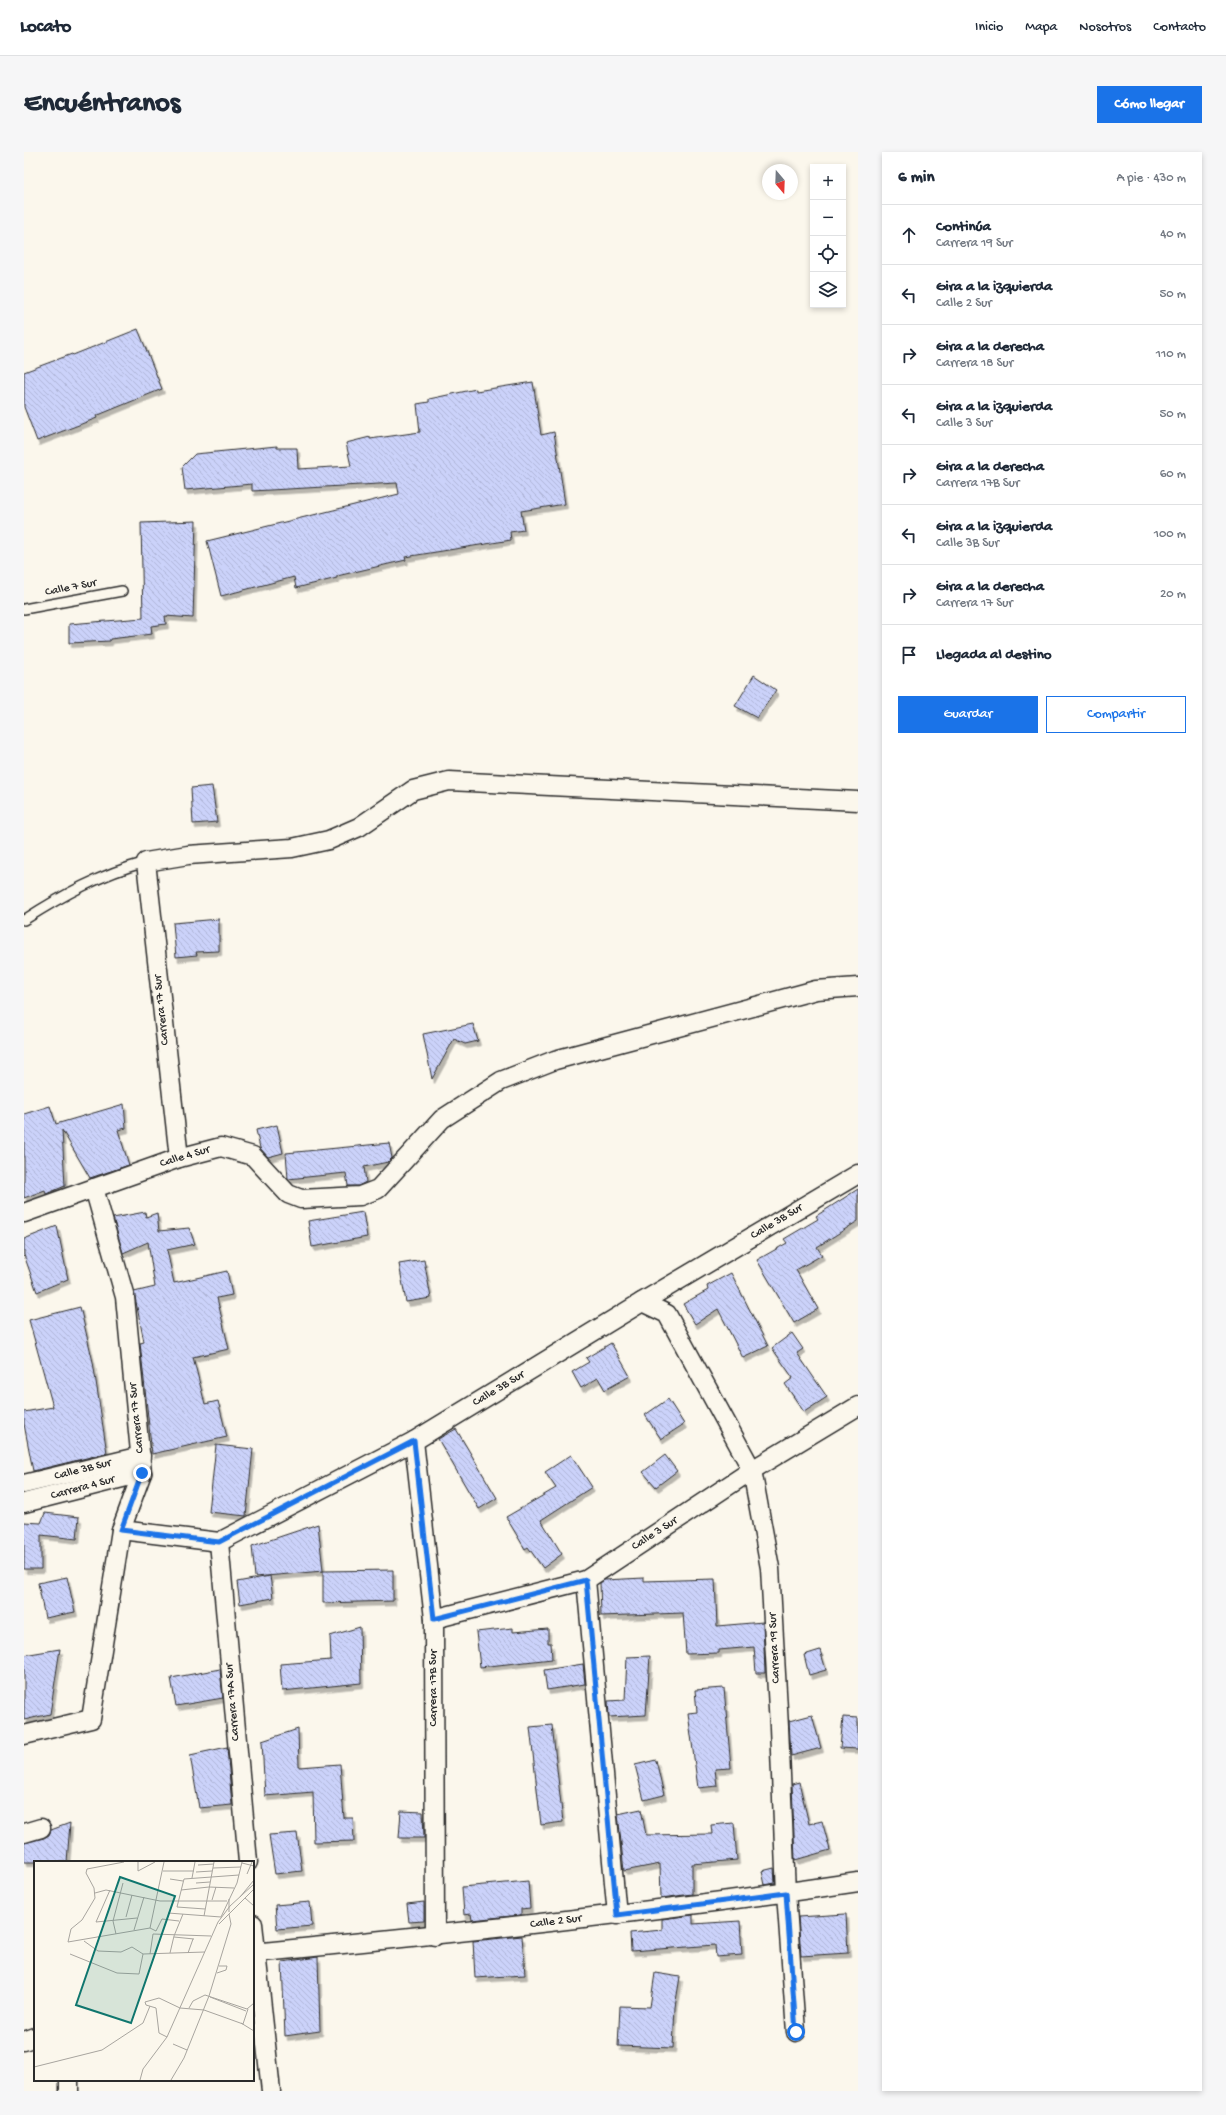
<!DOCTYPE html>
<html lang="es">
<head>
<meta charset="utf-8">
<style>
  :root { --surface:#fff; --page:#f6f6f7; --text:#1f2937; --muted:#747a83; --line:#e0e1e3; --accent:#1a73e8 }
  body { margin:0; font-family:"Gochi Hand",sans-serif; background:var(--page); color:var(--text) }
  .controls { position:absolute; right:12px; top:12px; display:grid; overflow:hidden; border-radius:0px; box-shadow:0 2px 6px #0003 }
  .controls button { width:36px; height:36px; display:grid; place-items:center; padding:0; border:0; border-bottom:1px solid var(--line); background:var(--surface); color:var(--text); font:20px sans-serif }
  .compass { position:absolute; left:738px; top:12px; width:36px; height:36px; border-radius:50%; background:var(--surface); box-shadow:0 2px 6px #0003; rotate:161deg }
  .stop { position:absolute; width:12px; height:12px; margin:-9px; border:3px solid #1a73e8; border-radius:50%; background:#fff }
  .stop.end { background:#1a73e8; border-color:#fff; box-shadow:0 1px 4px #0008 }
  .list { margin:0; padding:0; list-style:none }
  h2 { display:flex; justify-content:space-between; align-items:center; height:52px; margin:0; padding:0 16px; font-size:17px }
  h2 small { font-size:13px; font-weight:400; color:var(--muted) }
  .list li { display:grid; grid-template-columns:26px 1fr auto; gap:12px; align-items:center; box-sizing:border-box; height:60px; padding:0 16px; border-top:1px solid var(--line) }
  .list b { display:block; font-size:15px; white-space:nowrap }
  .list p { margin:0; font-size:13px; white-space:nowrap; color:var(--muted) }
  .list em { font-size:13px; font-style:normal; color:var(--muted) }
  .actions { display:flex; gap:8px; padding:12px 16px }
  .actions a { flex:1; padding:9px 0; border:1px solid var(--accent); border-radius:0px; text-align:center; font-size:14px; color:var(--accent) }
  .actions .main { background:var(--accent); color:#fff }
  .icon { flex:none; width:22px; height:22px; fill:none; stroke:currentColor; stroke-width:2; stroke-linecap:round; stroke-linejoin:round }
  .map { position:relative; flex:none; width:834px; height:1939px; overflow:hidden; border-radius:0px }
  header { display:flex; align-items:center; gap:24px; box-sizing:border-box; height:56px; padding:0 20px; background:var(--surface); border-bottom:1px solid var(--line) }
  header strong { font-size:19px }
  nav { display:flex; gap:22px; margin-inline-start:auto; font-size:14px }
  .intro { display:flex; align-items:center; justify-content:space-between; box-sizing:border-box; height:96px; padding:0 24px }
  h1 { margin:0; font-size:28px }
  .button { padding:10px 18px; border-radius:0px; background:var(--accent); color:#fff; font-size:14px; font-weight:700 }
  main { display:flex; gap:24px; padding:0 24px }
  aside { flex:1; background:var(--surface); border-radius:0px; box-shadow:0 2px 6px #0003 }
  .map>svg:first-child { display:block }
  .building { fill:url(#building-back-hatch); stroke:#2b2b2b; filter:url(#shadow) }
  .lines { fill:none; stroke-linecap:round; stroke-linejoin:round }
  .service-casing { stroke:#2b2b2b; stroke-width:12 }
  .minor-casing { stroke:#2b2b2b; stroke-width:21 }
  .service { stroke:#fbf7ec; stroke-width:9 }
  .minor { stroke:#fbf7ec; stroke-width:18 }
  .route { stroke:#1a73e8; stroke-width:5 }
  .labels { text-anchor:middle; dominant-baseline:central; stroke-width:3.5; stroke-linejoin:round; paint-order:stroke }
  .street-label { font-size:12px; fill:#2b2b2b; stroke:#fbf7ec }
  .inset-road { fill:none; stroke:#a8a59f; stroke-width:1 }
  .view { fill:#0f766e; fill-opacity:0.15; stroke:#0f766e; stroke-width:2 }
  .inset-edge { fill:none; stroke:#2b2b2b; stroke-width:2 }
</style>
</head>
<body>
<header>
<strong>Locato</strong>
<nav><a>Inicio</a><a>Mapa</a><a>Nosotros</a><a>Contacto</a></nav>
</header>
<div class="intro"><h1>Encuéntranos</h1><a class="button">Cómo llegar</a></div>
<main>
<div class="map">
<svg width="834" height="1939" viewBox="0 0 834 1939">
  <defs>
    <pattern id="building-back-hatch" width="6" height="6" patternUnits="userSpaceOnUse"><rect width="6" height="6" fill="#cbd2fa"/><path d="M-1 5l2 2M0 0l6 6M5-1l2 2" fill="none" stroke="#aeb4d6"/></pattern>
    <filter id="shadow"><feDropShadow dx="2.5" dy="4.5" stdDeviation="0" flood-color="#0004"/></filter>
  </defs>
  <rect width="100%" height="100%" fill="#fbf7ec"/>
  <filter id="ink" filterUnits="userSpaceOnUse"><feTurbulence type="fractalNoise" baseFrequency=".025" numOctaves="2"/><feDisplacementMap in="SourceGraphic" scale="8" xChannelSelector="R" yChannelSelector="G"/><feConvolveMatrix kernelMatrix="1 2 1 2 8 2 1 2 1" color-interpolation-filters="sRGB"/></filter>
  <g filter="url(#ink)">
    <g class="building">
      <polygon points="114,177 138,237 72,264 73,266 13,289 0,255 0,220 48,202 49,203"/>
      <polygon points="509,230 517,283 530,280 541,352 497,359 500,378 486,380 487,388 381,405 382,408 313,424 313,426 272,436 270,425 197,444 183,389 375,342 373,331 228,339 228,332 161,338 158,315 171,302 253,294 253,296 273,296 274,317 327,314 322,291 346,285 346,287 396,280 393,252 405,250 405,247 452,237 452,239"/>
      <polygon points="172,369 169,466 141,464 142,472 127,474 128,482 86,487 86,489 45,491 45,472 119,466 117,371"/>
      <polygon points="730,523 752,538 733,566 711,554"/>
      <polygon points="188,634 193,670 169,672 167,636"/>
      <polygon points="195,767 195,799 172,800 173,803 152,805 149,771"/>
      <polygon points="449,872 454,889 441,892 430,887 408,927 399,882"/>
      <polygon points="100,952 102,976 94,978 105,1013 66,1026 38,978 41,1034 22,1042 21,1038 0,1046 0,962 26,954 32,972"/>
      <polygon points="253,973 259,1001 244,1005 236,996 232,978"/>
      <polygon points="365,991 368,1006 364,1010 340,1015 342,1030 334,1034 324,1034 322,1021 264,1027 262,1001"/>
      <polygon points="834,1037 834,1069 793,1095 798,1103 772,1118 794,1157 770,1171 733,1108 763,1091 760,1087 794,1067 792,1064"/>
      <polygon points="121,1060 122,1065 133,1061 135,1079 165,1076 171,1092 143,1098 150,1131 203,1119 208,1143 193,1146 205,1197 169,1205 181,1252 194,1249 203,1285 128,1302 116,1191 120,1190 110,1140 131,1135 124,1090 99,1101 89,1066"/>
      <polygon points="339,1060 343,1085 288,1095 284,1069"/>
      <polygon points="33,1074 44,1127 13,1140 0,1103 0,1087"/>
      <polygon points="400,1108 407,1146 382,1150 375,1112"/>
      <polygon points="707,1121 744,1194 719,1206 694,1157 671,1172 659,1152 684,1138 683,1134"/>
      <polygon points="56,1155 69,1210 83,1301 9,1319 0,1272 0,1260 29,1255 5,1168"/>
      <polygon points="768,1181 779,1197 773,1201 803,1245 780,1260 761,1232 769,1226 748,1196"/>
      <polygon points="587,1191 606,1224 581,1238 574,1226 557,1236 548,1220 565,1210 562,1206"/>
      <polygon points="644,1247 660,1272 637,1287 621,1263"/>
      <polygon points="432,1277 473,1346 455,1357 414,1287"/>
      <polygon points="192,1293 229,1297 222,1364 185,1360"/>
      <polygon points="547,1303 568,1335 517,1368 538,1402 519,1416 504,1395 501,1397 482,1365 532,1336 521,1320"/>
      <polygon points="641,1303 653,1319 632,1335 619,1320"/>
      <polygon points="21,1361 55,1365 53,1387 17,1383 17,1417 0,1417 0,1370 17,1371"/>
      <polygon points="294,1372 299,1419 231,1425 228,1394"/>
      <polygon points="369,1418 369,1449 299,1451 299,1419"/>
      <polygon points="246,1424 249,1446 216,1452 213,1430"/>
      <polygon points="43,1425 51,1460 21,1466 14,1431"/>
      <polygon points="620,1426 620,1429 691,1427 693,1474 739,1470 741,1521 732,1521 730,1495 695,1498 695,1501 662,1502 659,1461 577,1464 576,1431 580,1428"/>
      <polygon points="336,1475 337,1531 258,1539 256,1512 307,1508 306,1484"/>
      <polygon points="489,1476 489,1480 524,1477 524,1491 527,1491 528,1507 456,1515 452,1480"/>
      <polygon points="36,1497 26,1562 0,1568 0,1503"/>
      <polygon points="796,1498 802,1518 785,1523 780,1503"/>
      <polygon points="626,1504 622,1563 585,1565 584,1549 601,1548 603,1505"/>
      <polygon points="559,1512 561,1532 523,1538 520,1518"/>
      <polygon points="196,1517 199,1546 152,1554 147,1526"/>
      <polygon points="700,1536 707,1616 691,1617 693,1634 674,1636 664,1561 673,1560 671,1538"/>
      <polygon points="788,1563 797,1596 767,1604 765,1569"/>
      <polygon points="819,1565 834,1566 834,1597 816,1596"/>
      <polygon points="528,1573 539,1670 517,1673 506,1575"/>
      <polygon points="274,1577 275,1615 316,1612 320,1666 329,1666 330,1689 290,1690 289,1640 241,1644 238,1589"/>
      <polygon points="203,1595 208,1653 175,1656 166,1603"/>
      <polygon points="632,1608 640,1643 620,1648 611,1613"/>
      <polygon points="775,1630 785,1672 798,1669 806,1698 771,1708 768,1632"/>
      <polygon points="617,1657 622,1683 688,1682 687,1673 710,1671 713,1708 668,1712 668,1742 637,1746 636,1712 600,1719 594,1662"/>
      <polygon points="377,1659 399,1660 400,1686 375,1686"/>
      <polygon points="46,1671 43,1710 0,1710 0,1691 20,1686 25,1683 27,1678"/>
      <polygon points="273,1681 278,1719 251,1722 245,1683"/>
      <polygon points="750,1716 751,1731 741,1733 738,1719"/>
      <polygon points="504,1729 506,1756 497,1757 497,1763 448,1768 447,1762 440,1763 438,1735"/>
      <polygon points="286,1750 288,1774 253,1777 251,1753"/>
      <polygon points="400,1750 400,1769 385,1770 383,1752"/>
      <polygon points="822,1762 824,1801 777,1804 774,1765"/>
      <polygon points="669,1763 669,1772 716,1769 718,1803 692,1805 691,1793 607,1799 606,1781 638,1778 638,1767"/>
      <polygon points="498,1784 501,1823 451,1826 449,1789"/>
      <polygon points="294,1805 296,1879 261,1884 258,1810"/>
      <polygon points="631,1821 656,1825 651,1855 649,1896 594,1894 596,1854 626,1855"/>
    </g>
    <g class="lines">
      <defs>
        <g id="service">
          <polyline points="0,457 98,439"/>
          <path d="M0,768C39,743 77,722 122,710"/>
        </g>
        <g id="minor">
          <polyline points="155,1006 122,710 164,703 268,696 305,688 335,675 389,638 425,629 834,649"/>
          <polyline points="0,1061 155,1006 197,995 229,1004 264,1042 277,1047 336,1044 354,1037 418,967 477,929 531,908 792,838 834,835"/>
          <polyline points="618,1150 643,1162 728,1318 746,1416 755,1575 762,1741 772,1880"/>
          <polyline points="390,1289 410,1467 411,1784"/>
          <polyline points="0,1332 117,1304"/>
          <polyline points="0,1351 118,1321"/>
          <polyline points="97,1378 195,1390 390,1289 618,1150 834,1022"/>
          <polyline points="195,1390 224,1710"/>
          <polyline points="562,1428 593,1763"/>
          <polyline points="410,1467 562,1428 728,1318 834,1254"/>
          <polyline points="0,1583 67,1567 97,1378 118,1321 101,1145 70,1036"/>
          <polyline points="0,1681 17,1676"/>
          <polyline points="229,1772 247,1939"/>
          <path d="M229,1801C431,1781 633,1760 834,1730"/>
          <polyline points="0,1889 11,1885"/>
          <polyline points="45,1928 45,1939"/>
        </g>
      </defs>
      <use href="#service" class="service-casing"/>
      <use href="#minor" class="minor-casing"/>
      <use href="#service" class="service"/>
      <use href="#minor" class="minor"/>
    </g>
  </g>
  <g class="lines" filter="url(#ink)">
    <polyline class="route" points="118,1321 97,1378 195,1390 390,1289 410,1467 562,1428 593,1763 762,1741 772,1880"/>
  </g>
  <g class="labels">
    <g class="street-label">
      <text transform="translate(47 436) rotate(-11)">Calle 7 Sur</text>
      <text transform="translate(138 858) rotate(-96)">Carrera 17 Sur</text>
      <text transform="translate(161 1005) rotate(-17)">Calle 4 Sur</text>
      <text transform="translate(753 1070) rotate(-31)">Calle 3B Sur</text>
      <text transform="translate(475 1237) rotate(-31)">Calle 3B Sur</text>
      <text transform="translate(113 1266) rotate(-96)">Carrera 17 Sur</text>
      <text transform="translate(59 1318) rotate(-14)">Calle 3B Sur</text>
      <text transform="translate(59 1336) rotate(-15)">Carrera 4 Sur</text>
      <text transform="translate(631 1382) rotate(-33)">Calle 3 Sur</text>
      <text transform="translate(751 1496) rotate(-93)">Carrera 19 Sur</text>
      <text transform="translate(410 1536) rotate(-90)">Carrera 17B Sur</text>
      <text transform="translate(209 1550) rotate(-95)">Carrera 17A Sur</text>
      <text transform="translate(532 1770) rotate(-7)">Calle 2 Sur</text>
    </g>
  </g>
  <g transform="translate(10 1709)">
    <rect width="220" height="220" fill="#fbf7ec"/>
    <path class="inset-road" d="M90,1L53,8L52,12L60,27L61,37L48,59L37,68L34,81L116,67L122,70M104,1V10L121,1M208,2L220,5M164,4L180,3M179,7L207,6M129,10H160M162,11L178,10M213,13L218,1M158,17L161,1M136,18L149,20M162,22L176,21M76,29L62,61L103,57M147,29L175,26L200,27M61,32L72,29L126,40H193M206,36L220,19M211,37L220,45M178,39L182,26M171,48L143,46L150,18L205,14M195,51V38M134,52L187,56L203,22L208,1M170,55L180,1M92,56L98,34M185,63L220,28M116,67L130,1M100,69L110,36M122,70L128,58L145,60M82,73L79,60L89,22M119,73L177,75M140,76L160,78M50,80L64,90L87,91L98,86L109,93L171,91M136,92L140,75L149,53M154,92L159,78M36,93L83,112L105,113L109,93M116,93L119,73M183,112L192,109L193,105H185M176,136L212,150M146,147L170,149L209,163L214,148M155,147L159,140L171,134L213,148L220,142M207,162L220,170M133,176L125,172L122,147L112,144L111,141L125,137L146,147M139,183L153,189M0,206L68,189L109,162L116,145M106,219L109,208L133,176L184,61L196,45L220,23M137,219L150,197L175,135L197,63L195,53"/>
    <path class="view" d="M86,16L141,35L97,162L42,144Z"/>
    <rect width="220" height="220" class="inset-edge"/>
  </g>
</svg>
<div class="controls">
<button>+</button>
<button>−</button>
<button><svg class="icon" aria-label="locate" viewBox="0 0 24 24"><circle cx="12" cy="12" r="6"/><path d="M12 2v4M12 18v4M2 12h4M18 12h4"/></svg></button>
<button><svg class="icon" aria-label="layers" viewBox="0 0 24 24"><path d="M12 4l9 5-9 5-9-5zM3 14l9 5 9-5"/></svg></button>
</div>
<svg class="compass" viewBox="-18 -18 36 36"><path d="M0-13l5 13h-10z" fill="#e53935"/><path d="M0 13l5-13h-10z" fill="#747a83"/></svg>
<div class="stop" style="left:772px;top:1880px"></div>
<div class="stop end" style="left:118px;top:1321px"></div>
</div>
<aside>
<h2>6 min<small>A pie · 430 m</small></h2>
<ul class="list">
<li><svg class="icon" aria-label="ahead" viewBox="0 0 24 24"><path d="M12 20V5M6 11l6-6 6 6"/></svg><div><b>Continúa</b><p>Carrera 19 Sur</p></div><em>40 m</em></li>
<li><svg class="icon" aria-label="left" viewBox="0 0 24 24"><path d="M17 20v-9H6M10 6l-5 5 5 5"/></svg><div><b>Gira a la izquierda</b><p>Calle 2 Sur</p></div><em>50 m</em></li>
<li><svg class="icon" aria-label="right" viewBox="0 0 24 24"><path d="M7 20v-9h11M14 6l5 5-5 5"/></svg><div><b>Gira a la derecha</b><p>Carrera 18 Sur</p></div><em>110 m</em></li>
<li><svg class="icon" aria-label="left" viewBox="0 0 24 24"><path d="M17 20v-9H6M10 6l-5 5 5 5"/></svg><div><b>Gira a la izquierda</b><p>Calle 3 Sur</p></div><em>50 m</em></li>
<li><svg class="icon" aria-label="right" viewBox="0 0 24 24"><path d="M7 20v-9h11M14 6l5 5-5 5"/></svg><div><b>Gira a la derecha</b><p>Carrera 17B Sur</p></div><em>60 m</em></li>
<li><svg class="icon" aria-label="left" viewBox="0 0 24 24"><path d="M17 20v-9H6M10 6l-5 5 5 5"/></svg><div><b>Gira a la izquierda</b><p>Calle 3B Sur</p></div><em>100 m</em></li>
<li><svg class="icon" aria-label="right" viewBox="0 0 24 24"><path d="M7 20v-9h11M14 6l5 5-5 5"/></svg><div><b>Gira a la derecha</b><p>Carrera 17 Sur</p></div><em>20 m</em></li>
<li><svg class="icon" aria-label="arrive" viewBox="0 0 24 24"><path d="M6 21V4h12l-3 4 3 4H6"/></svg><div><b>Llegada al destino</b></div></li>
</ul>
<div class="actions"><a class="main">Guardar</a><a>Compartir</a></div>
</aside>
</main>
</body>
</html>
